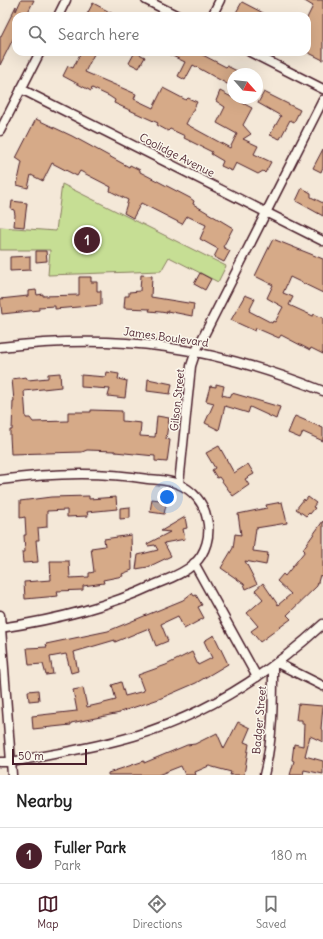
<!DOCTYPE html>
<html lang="en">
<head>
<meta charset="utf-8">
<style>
  :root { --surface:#fff; --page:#f2f2f2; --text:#222; --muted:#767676; --line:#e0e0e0; --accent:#4a1f2b }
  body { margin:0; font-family:Delius,sans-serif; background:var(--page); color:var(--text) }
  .compass { position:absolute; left:227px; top:68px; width:36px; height:36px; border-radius:50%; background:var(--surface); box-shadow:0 4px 16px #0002; rotate:117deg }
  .scale { position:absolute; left:12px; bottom:10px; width:75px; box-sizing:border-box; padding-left:4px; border:2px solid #4a1f2b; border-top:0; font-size:11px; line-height:14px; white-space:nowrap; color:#4a1f2b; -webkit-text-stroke:3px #fbf7ec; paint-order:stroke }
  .you { position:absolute; left:167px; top:497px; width:14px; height:14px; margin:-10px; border:3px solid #fff; border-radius:50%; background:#1a73e8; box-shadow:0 0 0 6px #1a73e833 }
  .badge { display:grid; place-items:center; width:26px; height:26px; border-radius:50%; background:var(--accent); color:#fff; font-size:13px; font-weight:700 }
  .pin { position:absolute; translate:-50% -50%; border:2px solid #fff; box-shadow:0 1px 4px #0006 }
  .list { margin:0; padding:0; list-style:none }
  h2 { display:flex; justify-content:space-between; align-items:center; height:52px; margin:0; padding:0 16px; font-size:17px }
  h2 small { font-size:13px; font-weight:400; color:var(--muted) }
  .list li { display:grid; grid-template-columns:26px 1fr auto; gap:12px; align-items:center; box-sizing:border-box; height:56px; padding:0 16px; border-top:1px solid var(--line) }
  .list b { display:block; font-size:15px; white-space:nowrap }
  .list p { margin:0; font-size:13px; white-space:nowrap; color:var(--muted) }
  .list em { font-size:13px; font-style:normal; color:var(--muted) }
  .icon { flex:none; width:22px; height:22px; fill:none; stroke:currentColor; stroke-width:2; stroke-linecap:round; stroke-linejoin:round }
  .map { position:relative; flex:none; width:323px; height:775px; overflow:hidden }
  .search { position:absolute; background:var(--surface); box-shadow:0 4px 16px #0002; left:12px; right:12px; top:12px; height:44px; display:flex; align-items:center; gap:10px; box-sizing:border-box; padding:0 14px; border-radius:12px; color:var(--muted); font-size:15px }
  .sheet { height:108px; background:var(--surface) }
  nav { display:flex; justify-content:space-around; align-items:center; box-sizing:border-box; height:56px; border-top:1px solid var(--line); background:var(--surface); font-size:11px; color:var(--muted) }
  nav a { display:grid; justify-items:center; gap:2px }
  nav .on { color:var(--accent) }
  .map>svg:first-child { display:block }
  .green { fill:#c6de94; stroke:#887e60 }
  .building { fill:#d6aa88; stroke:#4a1f2b }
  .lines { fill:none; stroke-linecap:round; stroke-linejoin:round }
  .street-casing { stroke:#4a1f2b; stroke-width:11 }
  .street { stroke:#fbf7ec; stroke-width:8 }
  .labels { text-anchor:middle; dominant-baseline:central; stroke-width:3; stroke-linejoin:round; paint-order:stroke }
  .street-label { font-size:11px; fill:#4a1f2b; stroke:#fbf7ec }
</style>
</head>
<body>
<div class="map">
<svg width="323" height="775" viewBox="0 0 323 775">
  <rect width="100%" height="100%" fill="#f4e8d8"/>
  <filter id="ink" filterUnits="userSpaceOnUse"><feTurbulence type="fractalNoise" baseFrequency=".025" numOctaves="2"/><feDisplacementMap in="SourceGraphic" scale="8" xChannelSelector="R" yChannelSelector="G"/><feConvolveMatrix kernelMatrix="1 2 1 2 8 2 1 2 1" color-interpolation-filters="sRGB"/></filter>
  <g filter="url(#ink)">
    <polygon class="green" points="62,184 226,266 218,282 169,257 161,271 48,275 50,250 0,250 0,227 56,231"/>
    <g class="building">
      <polygon points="21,0 34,0 26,16 16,16 16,33 0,65 0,38 16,6 16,11"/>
      <polygon points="303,0 323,0 323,60 307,52 307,18 313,6"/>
      <polygon points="242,2 269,16 234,16"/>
      <polygon points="93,3 117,16 86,16"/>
      <polygon points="81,52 95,52 85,72 136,94 134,99 153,108 163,88 186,100 188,98 197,102 186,124 230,148 237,134 217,123 225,107 216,101 220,91 252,108 243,125 251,134 243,139 258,146 254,154 271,162 265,173 263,171 258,174 236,163 232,171 221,166 223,161 211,154 212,152 184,138 185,136 170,129 168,131 157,125 158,123 114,103 115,100 109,96 92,88 91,91 63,76 68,66 73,68"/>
      <polygon points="135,52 145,57 139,68 129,63"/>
      <polygon points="164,52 197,52 226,67 227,66 237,71 235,74 233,74 229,85 193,65 185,80 178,76 185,62"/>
      <polygon points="264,92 300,110 294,122 290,120 280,139 270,135 281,116 258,103"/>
      <polygon points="36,119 72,136 129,167 130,165 140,170 140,172 190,198 194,201 193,204 233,228 223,247 230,251 224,262 214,257 218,249 200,239 206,225 187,216 182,224 141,203 133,218 124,213 128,200 110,191 111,187 80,171 77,176 52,163 43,181 31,175 28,188 17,185 22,162 16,158"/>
      <polygon points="323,149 323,167 321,172 313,168"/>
      <polygon points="302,188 311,193 311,197 323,203 323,216 296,201"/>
      <polygon points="12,201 27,203 24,227 14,226 15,215 14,210 11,209"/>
      <polygon points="273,239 323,259 323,293 290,277 283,293 293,297 289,305 313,316 314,314 323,318 323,354 311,348 310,350 281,335 279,338 256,328 255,331 231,320 245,295 255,299 249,311 272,323 273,321 275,322 283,307 267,298 273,285 255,276"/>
      <polygon points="36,251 46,251 47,261 36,262"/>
      <polygon points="30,256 30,270 10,271 10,257"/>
      <polygon points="200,273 211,279 205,290 194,284"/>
      <polygon points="141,275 152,276 151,297 194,304 192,316 167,311 167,313 160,312 149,311 150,309 124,308 125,296 129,296 129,292 140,291"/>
      <polygon points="79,277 91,277 91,282 97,282 97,291 101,291 101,305 55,309 55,306 39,307 39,310 2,314 0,299 28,296 28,291 36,290 37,295 43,294 43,296 79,295"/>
      <polygon points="107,372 119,374 118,379 127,381 125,398 108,396 110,389 81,387 81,375 106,377"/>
      <polygon points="60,373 61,387 24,391 26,418 30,418 33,422 68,421 68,412 91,412 91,410 122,411 122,421 141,423 140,436 155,437 157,416 169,418 166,439 170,440 167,462 155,461 155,456 115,452 115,451 87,450 82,452 11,454 10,436 10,430 12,430 13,401 14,401 12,379 26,377 28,380 48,378 48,374"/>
      <polygon points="148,379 172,384 170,394 147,391"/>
      <polygon points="216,384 224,386 222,395 230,397 232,393 280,407 276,419 250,407 248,413 225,406 219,430 205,423 214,403 206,401 210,386 216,387"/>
      <polygon points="295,416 323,428 323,441 303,432 300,438 288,433"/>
      <polygon points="219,446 234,473 248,464 254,474 245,479 249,485 233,496 219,477 217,478 212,470 215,468 206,453"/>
      <polygon points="89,496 89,499 116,497 117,509 87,512 88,516 67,517 67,510 47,511 47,527 38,528 39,540 36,540 38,562 23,563 22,552 25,552 24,535 26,535 25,517 20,518 20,501 51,497"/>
      <polygon points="308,497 316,503 313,507 315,508 310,514 309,513 306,516 296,509 304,499 305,501"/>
      <polygon points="152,499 167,501 164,514 150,512"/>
      <polygon points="282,502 287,523 256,528 253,551 268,553 266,565 245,561 257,584 246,589 244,584 221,568 233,548 235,534 241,535 238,514 267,508 266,505"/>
      <polygon points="130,507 130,518 120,519 120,508"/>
      <polygon points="185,517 187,528 183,529 185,539 164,543 171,556 148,567 136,569 138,555 158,550 155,545 148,546 147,544 170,532 161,531"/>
      <polygon points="323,521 323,578 320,575 317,586 287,615 291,619 260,642 251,631 258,626 247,613 263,599 255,590 263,583 278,605 291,594 277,581 283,574 285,576 305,551 303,549"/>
      <polygon points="131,535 132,570 122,574 123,576 103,580 104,583 83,586 83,590 57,591 58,596 25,599 24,582 51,580 50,561 69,561 70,578 89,577 89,573 94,572 91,548 105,546 104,539"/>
      <polygon points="192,593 194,596 196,595 202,605 198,607 204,618 184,629 178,616 161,624 168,641 156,646 149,628 115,642 115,640 74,652 78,671 71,673 66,654 50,657 53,674 46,675 43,664 29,665 27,648 47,647 46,644 108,631 183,600"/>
      <polygon points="214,635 228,664 196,683 159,699 120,712 120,713 71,723 71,725 33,729 32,716 77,711 73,690 83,688 87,707 100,704 116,700 112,685 121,682 125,696 144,691 138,675 166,665 192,652 198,665 212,658 204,641"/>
      <polygon points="38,690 39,700 29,701 28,691"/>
      <polygon points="298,704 323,706 321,729 323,730 323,742 310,736 305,756 323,761 323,774 304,770 303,775 290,775 294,761 292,760 294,744 303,746 304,724 302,724 302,720 296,720"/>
      <polygon points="238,722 250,728 244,742 249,744 244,775 230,775 231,772 209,766 195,772 196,775 185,775 181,766 158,775 108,775 108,773 144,761 144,763 187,745 195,744 217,733 224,749"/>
    </g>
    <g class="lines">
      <defs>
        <g id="street">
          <polyline points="146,0 178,16"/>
          <polyline points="58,16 66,0"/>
          <polyline points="212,16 220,0"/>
          <polyline points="250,52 323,89"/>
          <polyline points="21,89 323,241"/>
          <polyline points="0,131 40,52"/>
          <path d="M0,347C120,333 211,346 323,391"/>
          <path d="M0,480C49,473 98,471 148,479C157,480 169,480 178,484C193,490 204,503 207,519C211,535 206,553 194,564C183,574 168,579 154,585C105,608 54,620 0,628"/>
          <polyline points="179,484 191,366 196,351 323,100"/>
          <polyline points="194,563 257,677"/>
          <polyline points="0,615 12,775"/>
          <polyline points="277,663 323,686"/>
          <path d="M0,762H12C52,754 94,748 134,736C205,715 269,674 323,624"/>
          <path d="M264,775C273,739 273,703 273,666"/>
        </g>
      </defs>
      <use href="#street" class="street-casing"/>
      <use href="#street" class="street"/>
    </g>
  </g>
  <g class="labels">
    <g class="street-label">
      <text transform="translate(177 155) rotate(27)">Coolidge Avenue</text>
      <text transform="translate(166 337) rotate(8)">James Boulevard</text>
      <text transform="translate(177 400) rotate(-84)">Gilson Street</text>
      <text transform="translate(259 720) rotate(-85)">Badger Street</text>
    </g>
  </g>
</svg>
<svg class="compass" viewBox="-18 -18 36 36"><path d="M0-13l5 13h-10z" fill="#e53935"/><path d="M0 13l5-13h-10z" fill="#767676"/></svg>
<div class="scale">50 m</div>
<div class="you"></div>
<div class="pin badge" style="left:87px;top:240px">1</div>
<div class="search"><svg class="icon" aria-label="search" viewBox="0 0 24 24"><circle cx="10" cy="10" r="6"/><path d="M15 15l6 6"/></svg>Search here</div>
</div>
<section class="sheet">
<h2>Nearby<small></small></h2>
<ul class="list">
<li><span class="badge">1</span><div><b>Fuller Park</b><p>Park</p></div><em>180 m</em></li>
</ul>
</section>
<nav>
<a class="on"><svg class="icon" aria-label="map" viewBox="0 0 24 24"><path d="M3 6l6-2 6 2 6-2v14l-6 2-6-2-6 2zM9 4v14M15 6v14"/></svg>Map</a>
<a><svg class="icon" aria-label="directions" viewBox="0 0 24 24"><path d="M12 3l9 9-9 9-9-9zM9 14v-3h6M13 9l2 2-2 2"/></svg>Directions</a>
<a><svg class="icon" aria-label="saved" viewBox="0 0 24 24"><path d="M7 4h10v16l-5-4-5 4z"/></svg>Saved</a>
</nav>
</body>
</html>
